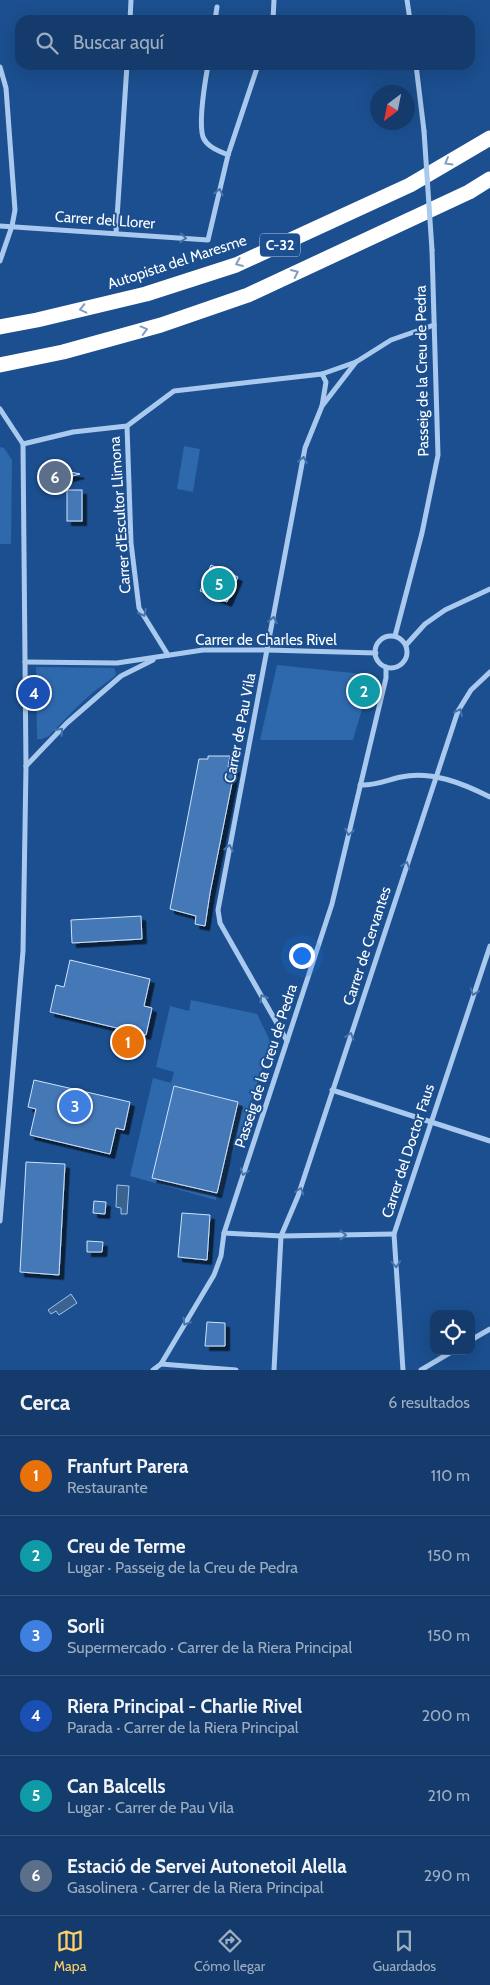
<!DOCTYPE html>
<html lang="es">
<head>
<meta charset="utf-8">
<style>
  :root { --surface:#143b6b; --page:#1d4271; --text:#f1f3f6; --muted:#9dadc1; --line:#33557e; --accent:#ffd166 }
  body { margin:0; font-family:Cabin,sans-serif; background:var(--page); color:var(--text) }
  .controls { position:absolute; right:15px; bottom:15px; display:grid; overflow:hidden; border-radius:10px; box-shadow:0 5px 20px #0002 }
  .controls button { width:45px; height:45px; display:grid; place-items:center; padding:0; border:0; border-bottom:1px solid var(--line); background:var(--surface); color:var(--text); font:25px sans-serif }
  .compass { position:absolute; left:370px; top:85px; width:45px; height:45px; border-radius:50%; background:var(--surface); box-shadow:0 5px 20px #0002; rotate:212deg }
  .you { position:absolute; left:301px; top:955px; width:18px; height:18px; margin:-12px; border:4px solid #fff; border-radius:50%; background:#1a73e8; box-shadow:0 0 0 8px #1a73e833 }
  .badge { display:grid; place-items:center; width:32px; height:32px; border-radius:50%; background:var(--accent); color:#fff; font-size:16px; font-weight:700 }
  .pin { position:absolute; translate:-50% -50%; border:2px solid #fff; box-shadow:0 1px 5px #0006 }
  .list { margin:0; padding:0; list-style:none }
  h2 { display:flex; justify-content:space-between; align-items:center; height:65px; margin:0; padding:0 20px; font-size:21px }
  h2 small { font-size:16px; font-weight:400; color:var(--muted) }
  .list li { display:grid; grid-template-columns:32px 1fr auto; gap:15px; align-items:center; box-sizing:border-box; height:80px; padding:0 20px; border-top:1px solid var(--line) }
  .list b { display:block; font-size:19px; white-space:nowrap }
  .list p { margin:0; font-size:16px; white-space:nowrap; color:var(--muted) }
  .list em { font-size:16px; font-style:normal; color:var(--muted) }
  .icon { flex:none; width:28px; height:28px; fill:none; stroke:currentColor; stroke-width:2; stroke-linecap:round; stroke-linejoin:round }
  .map { position:relative; flex:none; width:490px; height:1370px; overflow:hidden }
  .search { position:absolute; background:var(--surface); box-shadow:0 5px 20px #0002; left:15px; right:15px; top:15px; height:55px; display:flex; align-items:center; gap:12px; box-sizing:border-box; padding:0 18px; border-radius:15px; color:var(--muted); font-size:19px }
  .sheet { height:545px; background:var(--surface) }
  nav { display:flex; justify-content:space-around; align-items:center; box-sizing:border-box; height:70px; border-top:1px solid var(--line); background:var(--surface); font-size:14px; color:var(--muted) }
  nav a { display:grid; justify-items:center; gap:2px }
  nav .on { color:var(--accent) }
  .map>svg:first-child { display:block }
  .green { fill:#2e69ad }
  .water { fill:#3c6290; stroke:#9cc4f0 }
  .building { fill:#4478b7; stroke:#cfe3fa; filter:url(#shadow) }
  .lines { fill:none; stroke-linecap:round; stroke-linejoin:round }
  .street { stroke:#a9c9ee; stroke-width:5 }
  .highway { stroke:#fff; stroke-width:15 }
  .street-bridge { stroke:#a9c9ee; stroke-width:5 }
  .oneway { stroke:#829ec1 }
  .oneway2 { stroke:#4674ac }
  .labels { text-anchor:middle; dominant-baseline:central; stroke-width:4; stroke-linejoin:round; paint-order:stroke }
  .shield { fill:#1b4f8f; stroke:#bbcadd; stroke-width:1 }
  .shield-label { font-size:14px; font-weight:bold; fill:#fff }
  .street-label { font-size:15px; fill:#fff; stroke:#1b4f8f }
</style>
</head>
<body>
<div class="map">
<svg width="490" height="1370" viewBox="0 0 490 1370">
  <defs>
    <filter id="shadow"><feDropShadow dx="4.5" dy="4.5" stdDeviation="0" flood-color="#0009"/></filter>
  </defs>
  <rect width="100%" height="100%" fill="#1b4f8f"/>
  <g class="green">
    <polygon points="184,446 200,449 193,492 177,489"/>
    <polygon points="0,447 4,448 12,460 11,544 0,544"/>
    <polygon points="277,665 372,675 353,740 260,740"/>
    <polygon points="36,667 114,668 116,673 115,676 92,693 75,709 49,736 42,739 37,739 37,736"/>
    <polygon points="191,1000 257,1014 271,1043 226,1173 222,1195 217,1194 216,1200 130,1176 153,1078 171,1083 174,1072 156,1067 170,1006 189,1011"/>
  </g>
  <g class="water">
    <polygon points="117,1185 129,1186 127,1214 121,1214 121,1208 116,1207"/>
    <polygon points="71,1294 77,1303 59,1315 56,1311 51,1314 48,1310"/>
  </g>
  <g class="building">
    <polygon points="57,469 80,474 58,480 52,479 46,484 41,481 40,479 43,474 51,474"/>
    <rect x="67" y="490" width="15" height="31"/>
    <polygon points="211,565 238,577 227,602 200,591"/>
    <polygon points="208,756 230,756 228,767 235,768 210,893 205,926 195,924 196,916 170,909 199,759 208,759"/>
    <polygon points="141,916 142,939 72,943 71,920"/>
    <polygon points="70,960 150,979 144,1006 152,1008 146,1035 50,1012 56,985 64,987"/>
    <polygon points="34,1080 130,1102 124,1130 116,1128 110,1154 30,1135 36,1109 28,1107"/>
    <polygon points="174,1086 238,1102 217,1193 152,1178"/>
    <polygon points="26,1162 65,1164 59,1275 20,1272"/>
    <polygon points="94,1201 106,1202 105,1214 93,1213"/>
    <polygon points="182,1213 210,1215 207,1260 178,1257"/>
    <polygon points="87,1241 103,1242 102,1252 87,1252"/>
    <polygon points="207,1322 225,1323 225,1346 205,1346"/>
  </g>
  <g class="lines">
    <g class="street">
      <polyline points="407,0 410,20"/>
      <polyline points="130,20 131,0"/>
      <polyline points="215,20 217,7"/>
      <polyline points="273,20 274,0"/>
      <path d="M208,65C205,82 198,121 203,137C207,147 219,151 228,155"/>
      <polyline points="416,65 424,131"/>
      <polyline points="0,67 6,88 15,210 12,226 0,261"/>
      <polyline points="0,226 208,240 228,155 258,65"/>
      <polyline points="116,233 127,65"/>
      <polyline points="322,374 326,382 322,406"/>
      <polyline points="0,409 23,444 26,766 23,951 0,1221"/>
      <polyline points="127,426 131,543 139,608 168,655"/>
      <polyline points="23,444 73,432 127,426 174,391 322,374 356,362 391,340 434,325"/>
      <polyline points="395,636 422,533 438,455 432,250"/>
      <circle cx="391" cy="652" r="16"/>
      <polyline points="406,645 425,624 445,610 490,589"/>
      <polyline points="25,662 117,663 203,650 267,650 376,653"/>
      <polyline points="26,766 67,723 121,676 153,660"/>
      <path d="M360,785C375,786 387,780 401,777C431,770 464,784 490,797"/>
      <polyline points="287,1041 220,923 218,910 305,448 322,406 356,362"/>
      <polyline points="332,1090 490,1141"/>
      <polyline points="224,1233 281,1236 394,1234"/>
      <polyline points="471,1340 490,1329"/>
      <polyline points="161,1364 236,1370"/>
      <polyline points="153,1370 161,1364 214,1275 221,1256 224,1233 332,904 386,678 386,667"/>
      <polyline points="274,1370 281,1236 298,1196 458,711 471,690 490,672"/>
      <polyline points="403,1370 394,1234 490,946"/>
      <polyline points="421,1370 453,1351"/>
    </g>
    <g class="highway">
      <polyline points="0,327 37,320 146,294 236,265 410,185 490,138"/>
      <polyline points="0,365 63,352 161,325 248,295 469,192 490,179"/>
    </g>
    <polyline class="street-bridge" points="424,131 432,250"/>
  </g>
  <defs><path id="oneway-chevron" d="M-2-3.5L2.5 0L-2 3.5" fill="none" stroke-width="1.6" stroke-linecap="round" stroke-linejoin="round" transform="scale(1.25)"/></defs>
  <g class="oneway">
    <use href="#oneway-chevron" transform="translate(448 162) rotate(150)"/>
    <use href="#oneway-chevron" transform="translate(239 263) rotate(157)"/>
    <use href="#oneway-chevron" transform="translate(295 273) rotate(-25)"/>
    <use href="#oneway-chevron" transform="translate(83 309) rotate(167)"/>
    <use href="#oneway-chevron" transform="translate(144 330) rotate(-15)"/>
  </g>
  <g class="oneway2">
    <use href="#oneway-chevron" transform="translate(219 192) rotate(-78)"/>
    <use href="#oneway-chevron" transform="translate(183 238) rotate(4)"/>
    <use href="#oneway-chevron" transform="translate(303 460) rotate(-79)"/>
    <use href="#oneway-chevron" transform="translate(143 613) rotate(63)"/>
    <use href="#oneway-chevron" transform="translate(273 620) rotate(-79)"/>
    <use href="#oneway-chevron" transform="translate(459 712) rotate(-65)"/>
    <use href="#oneway-chevron" transform="translate(60 731) rotate(-48)"/>
    <use href="#oneway-chevron" transform="translate(349 832) rotate(103)"/>
    <use href="#oneway-chevron" transform="translate(229 848) rotate(-79)"/>
    <use href="#oneway-chevron" transform="translate(406 865) rotate(-72)"/>
    <use href="#oneway-chevron" transform="translate(474 992) rotate(109)"/>
    <use href="#oneway-chevron" transform="translate(263 998) rotate(-120)"/>
    <use href="#oneway-chevron" transform="translate(350 1036) rotate(-72)"/>
    <use href="#oneway-chevron" transform="translate(244 1172) rotate(108)"/>
    <use href="#oneway-chevron" transform="translate(300 1191) rotate(-72)"/>
    <use href="#oneway-chevron" transform="translate(343 1235) rotate(-1)"/>
    <use href="#oneway-chevron" transform="translate(396 1264) rotate(86)"/>
    <use href="#oneway-chevron" transform="translate(186 1322) rotate(121)"/>
  </g>
  <g class="labels">
    <rect class="shield" x="260" y="233.5" width="40" height="23" rx="4"/>
    <g class="shield-label">
      <text x="280" y="245">C-32</text>
    </g>
    <g class="street-label">
      <text transform="translate(105 220) rotate(4)">Carrer del Llorer</text>
      <text transform="translate(177 262) rotate(-18)">Autopista del Maresme</text>
      <text transform="translate(422 371) rotate(-91)">Passeig de la Creu de Pedra</text>
      <text transform="translate(120 515) rotate(-94)">Carrer d'Escultor Llimona</text>
      <text x="266" y="640">Carrer de Charles Rivel</text>
      <text transform="translate(240 728) rotate(-79)">Carrer de Pau Vila</text>
      <text transform="translate(367 946) rotate(-72)">Carrer de Cervantes</text>
      <text transform="translate(266 1066) rotate(-72)">Passeig de la Creu de Pedra</text>
      <text transform="translate(408 1151) rotate(-72)">Carrer del Doctor Faus</text>
    </g>
  </g>
</svg>
<div class="controls">
<button><svg class="icon" aria-label="locate" viewBox="0 0 24 24"><circle cx="12" cy="12" r="6"/><path d="M12 2v4M12 18v4M2 12h4M18 12h4"/></svg></button>
</div>
<svg class="compass" viewBox="-18 -18 36 36"><path d="M0-13l5 13h-10z" fill="#e53935"/><path d="M0 13l5-13h-10z" fill="#9dadc1"/></svg>
<div class="you"></div>
<div class="pin badge" style="left:128px;top:1042px;background:#e8710a">1</div>
<div class="pin badge" style="left:364px;top:691px;background:#0f9aa8">2</div>
<div class="pin badge" style="left:75px;top:1106px;background:#3f7fe0">3</div>
<div class="pin badge" style="left:34px;top:693px;background:#1a4fb4">4</div>
<div class="pin badge" style="left:219px;top:584px;background:#0f9aa8">5</div>
<div class="pin badge" style="left:55px;top:477px;background:#5c6f8a">6</div>
<div class="search"><svg class="icon" aria-label="search" viewBox="0 0 24 24"><circle cx="10" cy="10" r="6"/><path d="M15 15l6 6"/></svg>Buscar aquí</div>
</div>
<section class="sheet">
<h2>Cerca<small>6 resultados</small></h2>
<ul class="list">
<li><span class="badge" style="background:#e8710a">1</span><div><b>Franfurt Parera</b><p>Restaurante</p></div><em>110 m</em></li>
<li><span class="badge" style="background:#0f9aa8">2</span><div><b>Creu de Terme</b><p>Lugar · Passeig de la Creu de Pedra</p></div><em>150 m</em></li>
<li><span class="badge" style="background:#3f7fe0">3</span><div><b>Sorli</b><p>Supermercado · Carrer de la Riera Principal</p></div><em>150 m</em></li>
<li><span class="badge" style="background:#1a4fb4">4</span><div><b>Riera Principal - Charlie Rivel</b><p>Parada · Carrer de la Riera Principal</p></div><em>200 m</em></li>
<li><span class="badge" style="background:#0f9aa8">5</span><div><b>Can Balcells</b><p>Lugar · Carrer de Pau Vila</p></div><em>210 m</em></li>
<li><span class="badge" style="background:#5c6f8a">6</span><div><b>Estació de Servei Autonetoil Alella</b><p>Gasolinera · Carrer de la Riera Principal</p></div><em>290 m</em></li>
</ul>
</section>
<nav>
<a class="on"><svg class="icon" aria-label="map" viewBox="0 0 24 24"><path d="M3 6l6-2 6 2 6-2v14l-6 2-6-2-6 2zM9 4v14M15 6v14"/></svg>Mapa</a>
<a><svg class="icon" aria-label="directions" viewBox="0 0 24 24"><path d="M12 3l9 9-9 9-9-9zM9 14v-3h6M13 9l2 2-2 2"/></svg>Cómo llegar</a>
<a><svg class="icon" aria-label="saved" viewBox="0 0 24 24"><path d="M7 4h10v16l-5-4-5 4z"/></svg>Guardados</a>
</nav>
</body>
</html>
